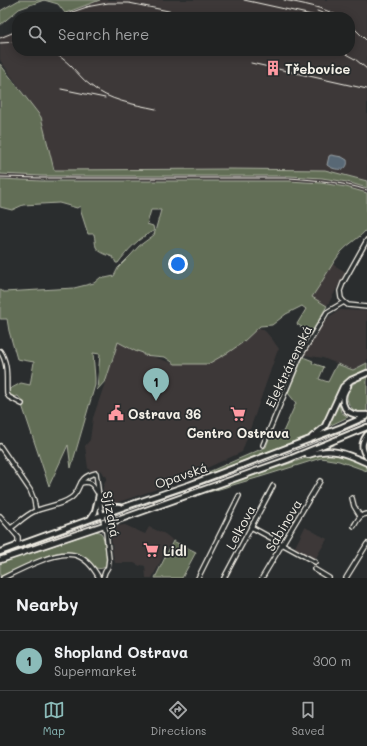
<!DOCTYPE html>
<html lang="en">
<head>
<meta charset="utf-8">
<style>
  :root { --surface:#202222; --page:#2d2f2f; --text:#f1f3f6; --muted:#a2a4a5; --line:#3d3f40; --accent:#8bbbb9 }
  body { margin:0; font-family:Mali,sans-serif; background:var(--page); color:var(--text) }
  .you { position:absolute; left:178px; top:264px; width:14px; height:14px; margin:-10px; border:3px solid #fff; border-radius:50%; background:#1a73e8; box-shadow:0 0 0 6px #1a73e833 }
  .badge { display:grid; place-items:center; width:26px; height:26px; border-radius:50%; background:var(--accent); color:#111; font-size:13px; font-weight:700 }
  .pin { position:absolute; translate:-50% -33px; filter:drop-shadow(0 1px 2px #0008) }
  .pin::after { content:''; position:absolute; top:21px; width:14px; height:12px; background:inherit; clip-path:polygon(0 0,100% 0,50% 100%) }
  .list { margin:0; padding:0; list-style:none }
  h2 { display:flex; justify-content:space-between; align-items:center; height:52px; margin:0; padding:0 16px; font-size:17px }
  h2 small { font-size:13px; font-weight:400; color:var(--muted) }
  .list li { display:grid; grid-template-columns:26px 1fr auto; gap:12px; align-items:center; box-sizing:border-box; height:60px; padding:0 16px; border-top:1px solid var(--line) }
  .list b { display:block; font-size:15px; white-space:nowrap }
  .list p { margin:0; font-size:13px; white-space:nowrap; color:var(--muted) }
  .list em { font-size:13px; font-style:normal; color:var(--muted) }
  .icon { flex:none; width:22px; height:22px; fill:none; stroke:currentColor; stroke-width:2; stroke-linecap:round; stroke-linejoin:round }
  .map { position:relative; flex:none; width:367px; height:578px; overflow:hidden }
  .search { position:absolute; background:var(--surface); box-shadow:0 2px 10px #0003; left:12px; right:12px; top:12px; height:44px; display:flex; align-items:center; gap:10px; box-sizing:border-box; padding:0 14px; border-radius:16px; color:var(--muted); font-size:15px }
  .sheet { height:112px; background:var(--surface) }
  nav { display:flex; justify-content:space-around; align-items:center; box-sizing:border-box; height:56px; border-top:1px solid var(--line); background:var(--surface); font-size:11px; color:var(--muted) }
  nav a { display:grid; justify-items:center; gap:2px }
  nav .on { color:var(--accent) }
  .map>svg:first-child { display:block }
  .built { fill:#3d3939 }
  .green { fill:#626e56; stroke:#abb09f }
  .water { fill:#596875; stroke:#979fa3 }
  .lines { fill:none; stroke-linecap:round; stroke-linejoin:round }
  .street-casing { stroke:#f4f1e8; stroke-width:6 }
  .secondary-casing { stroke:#f4f1e8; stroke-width:8 }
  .street { stroke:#2a2d2e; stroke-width:3.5 }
  .secondary { stroke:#2a2d2e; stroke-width:4.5 }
  .tram { stroke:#f4f1e8; stroke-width:1 }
  .rail { stroke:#f4f1e8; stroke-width:1 }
  .labels { text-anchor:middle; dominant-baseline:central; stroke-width:3.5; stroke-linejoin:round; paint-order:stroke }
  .poi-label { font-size:13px; font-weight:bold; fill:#f4f1e8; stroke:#2a2d2e; text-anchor:start }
  .street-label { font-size:13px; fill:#f4f1e8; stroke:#2a2d2e }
</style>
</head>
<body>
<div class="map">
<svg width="367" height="578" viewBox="0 0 367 578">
  <rect width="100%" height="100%" fill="#2a2d2e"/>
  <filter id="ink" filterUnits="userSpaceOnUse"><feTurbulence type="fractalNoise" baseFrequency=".025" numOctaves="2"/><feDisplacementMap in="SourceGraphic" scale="8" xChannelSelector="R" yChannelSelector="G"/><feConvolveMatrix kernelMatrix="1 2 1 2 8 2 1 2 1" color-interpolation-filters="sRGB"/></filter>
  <g filter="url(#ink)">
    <g class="built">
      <polygon points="100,0 367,0 367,181 325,170 230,169 54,170 41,117 26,97 0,60 0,36 9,33 17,30 17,51 350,51 350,17 52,17"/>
      <polygon points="0,174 42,176 289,176 310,177 322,178 347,182 367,188 367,193 346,187 321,183 309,182 289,181 27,180 0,179"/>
      <polygon points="332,264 346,272 327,306 311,297"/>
      <polygon points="340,310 367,311 367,363 353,370 323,358 304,355 323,323 330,316"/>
      <polygon points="258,327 265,331 272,339 279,349 277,352 242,452 200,471 195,471 195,476 113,504 112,501 108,501 105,499 103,494 103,487 107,477 104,475 102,471 99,470 91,472 88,468 85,446 90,440 93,418 106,380 118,341 136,351 137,351 143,353 143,355 148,355 175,364 198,364 242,343"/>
      <polygon points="125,525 145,534 149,527 165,534 170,538 172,540 152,578 146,578 145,566 141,565 140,566 134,563 115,563 113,555 111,533 111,531 116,526"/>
      <polygon points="305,527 327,539 314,561 294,549"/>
    </g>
    <g class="green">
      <polygon points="19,0 100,0 65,13 58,4 44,0 19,9 0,25 0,11"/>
      <polygon points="0,64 41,117 54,170 230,169 325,170 367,181 367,188 347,182 322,178 289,176 42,176 0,174"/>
      <path d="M0,179L42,181H289L321,183L346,187L367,193V229C360,238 349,243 341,252C330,266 322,283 312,297L327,306L311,333L297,324L306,309L302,306L286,314L272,325L260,326L242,343L229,352L208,364H175L165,357L143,355V353L137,351V352L118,342L106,380L97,390L100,354L93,353L95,378V385L71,468L68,445L49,486L22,405L23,402L18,396L11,397L8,393V390L21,383L30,385L34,362L17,359L9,331L7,319H0V304L1,302H0V290L4,292L74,288L94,283L101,277L105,278L114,276L118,268L130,256L139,246L154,235L161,210H151L147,224L153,226L154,231C139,237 127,251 118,263H116L113,257C108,255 99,253 96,247C95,244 95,238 94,234H88L81,212L80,206L77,208L59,203L23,205L12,210L0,207Z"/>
      <polygon points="303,357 313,361 312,363 324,367 319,379 328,382 337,364 353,370 367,363 367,369 345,382 339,390 328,413 321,425 308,436 209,474 204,474 266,447 271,433 283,432 296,403 288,393"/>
      <path d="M367,377V411C350,416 341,397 352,385C356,381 362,379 367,377Z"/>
      <polygon points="339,404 341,412 348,417 327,427"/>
      <polygon points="325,454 338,455 345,457 367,465 367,471 339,461 321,458 260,477 209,492 209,490 312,456"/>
      <path d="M95,531C98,532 99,531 101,533C105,537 108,562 105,566C103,569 100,569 96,568C91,564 88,559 82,556C64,546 45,556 29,564C19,568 10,573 0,577V563L17,557L41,550Z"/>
      <polygon points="173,541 196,552 182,578 155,578"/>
    </g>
    <path class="water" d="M331,155L342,157L347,160C348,164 347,166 344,169C338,170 332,169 327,165L329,156Z"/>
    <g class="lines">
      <defs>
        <g id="street">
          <polyline points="367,240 343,283 340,291 341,298 344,302 348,305 367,307"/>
          <path d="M0,351C9,364 6,379 7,394L9,397L22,404"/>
          <polyline points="263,445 300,357 327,312 344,302"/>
          <polyline points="0,446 30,490 34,500 36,511"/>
          <path d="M81,483C90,480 93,485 97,492"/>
          <polyline points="352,498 354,506 360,516"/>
          <polyline points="0,516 18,537 18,542 15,546"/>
          <path d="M354,526C357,521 360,514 367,514"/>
          <polyline points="251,527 315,562"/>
          <path d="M11,528C18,523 25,516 33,512C45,506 60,506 71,498C83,489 75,478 96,473L101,511L106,532L109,559L108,567L105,572L103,578"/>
          <polyline points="314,569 329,578"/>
          <path d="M3,578C15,572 27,566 40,561C67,550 84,550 99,578"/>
          <polyline points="198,578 239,496"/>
          <polyline points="224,578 273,486"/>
          <polyline points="262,578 320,481"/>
          <polyline points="346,578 367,544"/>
        </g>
        <g id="secondary">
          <path d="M348,386C339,397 341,412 357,415C360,415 364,415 367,415"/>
          <path d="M367,435C361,443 361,449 367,457"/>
          <polyline points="312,437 321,430 325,426 343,387 351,380 367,373"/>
          <path d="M308,455C333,447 345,453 367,463"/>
          <path d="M99,495C106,506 106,507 119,507"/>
          <polyline points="91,518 95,512 99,495"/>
          <polyline points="0,552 124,507 189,485 255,460 342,427 367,416"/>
          <polyline points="0,560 104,525 287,460 367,427"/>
        </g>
      </defs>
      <use href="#street" class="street-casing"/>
      <use href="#secondary" class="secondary-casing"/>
      <use href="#street" class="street"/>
      <use href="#secondary" class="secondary"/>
      <path class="tram" d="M0,556C73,530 147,504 220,478C269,460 319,442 367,421"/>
      <g class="rail">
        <polyline points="244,0 321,17"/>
        <path d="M284,0C303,4 323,7 340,17"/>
        <polyline points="86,7 108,3 129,3 198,17"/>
        <polyline points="317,11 333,17"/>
        <polyline points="58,17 90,6"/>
        <polyline points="350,24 367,41"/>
        <polyline points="0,38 17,31"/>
        <polyline points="0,43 17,42"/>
        <path d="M51,51C58,55 65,60 71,66C77,72 83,80 90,85C109,101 133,104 156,109"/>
        <polyline points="340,51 355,59 367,69"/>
        <polyline points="251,63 367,89"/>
        <polyline points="61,89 105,98"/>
        <path d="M0,177L42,178H289C316,180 342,182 367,190"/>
      </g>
    </g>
  </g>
  <defs>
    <symbol id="building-bare" viewBox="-9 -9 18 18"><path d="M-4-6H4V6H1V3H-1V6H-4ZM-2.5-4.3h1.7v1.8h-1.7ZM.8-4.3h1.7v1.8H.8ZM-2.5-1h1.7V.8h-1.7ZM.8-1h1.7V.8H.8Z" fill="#ff9aa2" stroke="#2a2d2e" stroke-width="2.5" paint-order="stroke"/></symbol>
    <symbol id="civic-bare" viewBox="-9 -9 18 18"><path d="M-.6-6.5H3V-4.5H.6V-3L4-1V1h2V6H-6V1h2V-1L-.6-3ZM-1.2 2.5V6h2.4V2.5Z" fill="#ff9aa2" stroke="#2a2d2e" stroke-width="2.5" paint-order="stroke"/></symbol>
    <symbol id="supermarket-bare" viewBox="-9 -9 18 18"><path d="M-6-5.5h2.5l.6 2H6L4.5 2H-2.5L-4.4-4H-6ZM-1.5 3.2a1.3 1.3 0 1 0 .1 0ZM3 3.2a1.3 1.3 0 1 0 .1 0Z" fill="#ff9aa2" stroke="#2a2d2e" stroke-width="2.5" paint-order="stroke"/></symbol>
  </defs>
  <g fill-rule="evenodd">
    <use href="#building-bare" x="262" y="57" width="22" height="22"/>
    <use href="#civic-bare" x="105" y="402" width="22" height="22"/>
    <use href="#supermarket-bare" x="227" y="403" width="22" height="22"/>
    <use href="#supermarket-bare" x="140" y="539" width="22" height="22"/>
  </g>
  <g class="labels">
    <g class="poi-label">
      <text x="285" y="68">Třebovice</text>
      <text x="128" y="413">Ostrava 36</text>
      <text x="238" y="432" text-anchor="middle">Centro Ostrava</text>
      <text x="163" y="550">Lidl</text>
    </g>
    <g class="street-label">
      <text transform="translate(288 366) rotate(-64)">Elektrárenská</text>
      <text transform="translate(181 475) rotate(-19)">Opavská</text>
      <text transform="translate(112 514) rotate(80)">Sjízdná</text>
      <text transform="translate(283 525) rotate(-59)">Sabinova</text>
      <text transform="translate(240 527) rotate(-62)">Lelkova</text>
    </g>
  </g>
</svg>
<div class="you"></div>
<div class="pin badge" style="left:156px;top:401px">1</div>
<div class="search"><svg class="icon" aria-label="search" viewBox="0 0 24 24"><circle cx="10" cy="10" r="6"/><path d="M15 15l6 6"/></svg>Search here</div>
</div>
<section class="sheet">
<h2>Nearby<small></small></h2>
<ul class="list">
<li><span class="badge">1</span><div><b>Shopland Ostrava</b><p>Supermarket</p></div><em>300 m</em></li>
</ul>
</section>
<nav>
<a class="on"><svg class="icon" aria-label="map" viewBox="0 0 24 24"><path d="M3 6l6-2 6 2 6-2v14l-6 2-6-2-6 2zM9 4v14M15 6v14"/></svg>Map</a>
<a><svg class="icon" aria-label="directions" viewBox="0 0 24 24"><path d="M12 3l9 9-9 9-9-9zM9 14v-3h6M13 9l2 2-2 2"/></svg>Directions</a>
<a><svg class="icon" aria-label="saved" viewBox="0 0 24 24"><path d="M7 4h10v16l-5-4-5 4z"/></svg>Saved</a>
</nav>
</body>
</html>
